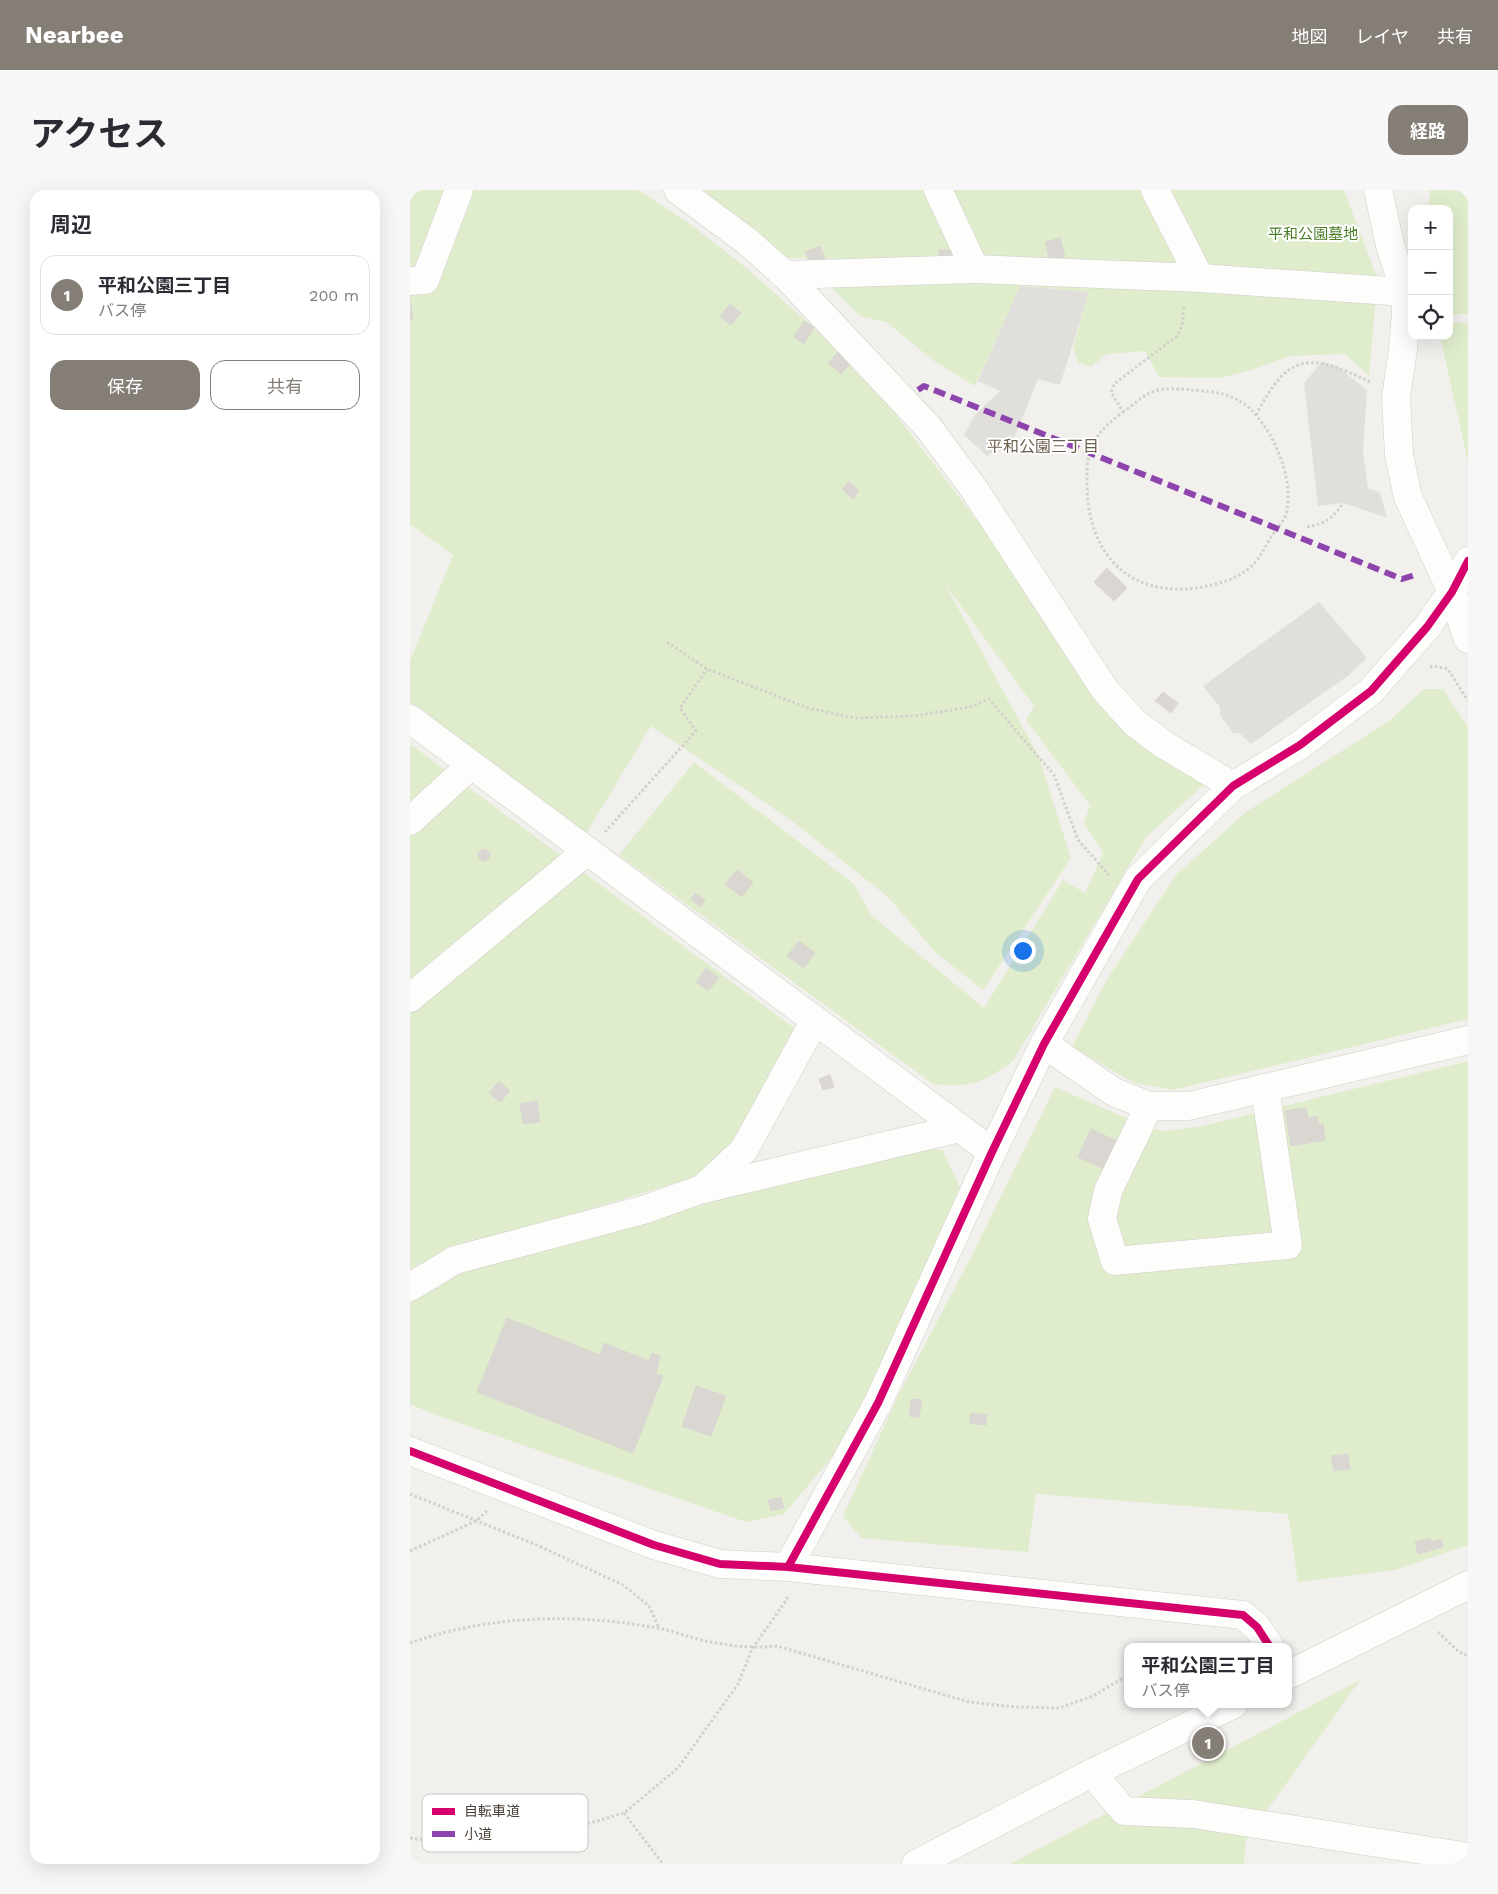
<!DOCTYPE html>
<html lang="ja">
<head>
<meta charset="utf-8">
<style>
  :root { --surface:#fff; --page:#f7f7f7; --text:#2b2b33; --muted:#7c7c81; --line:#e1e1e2; --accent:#847e76 }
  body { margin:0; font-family:"Work Sans","Noto Sans JP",sans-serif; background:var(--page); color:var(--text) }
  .controls { position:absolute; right:15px; top:15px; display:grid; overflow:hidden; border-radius:10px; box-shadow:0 5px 20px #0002 }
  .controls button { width:45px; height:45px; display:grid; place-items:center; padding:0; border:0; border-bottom:1px solid var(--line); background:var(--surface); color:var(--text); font:25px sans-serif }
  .you { position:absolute; left:612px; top:760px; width:18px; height:18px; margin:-12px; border:4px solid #fff; border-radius:50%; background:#1a73e8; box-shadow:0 0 0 8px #1a73e833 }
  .badge { display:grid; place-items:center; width:32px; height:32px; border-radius:50%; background:var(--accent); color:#fff; font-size:16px; font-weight:700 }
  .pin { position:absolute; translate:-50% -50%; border:2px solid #fff; box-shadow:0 1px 5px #0006 }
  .popup { position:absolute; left:714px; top:1453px; width:168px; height:65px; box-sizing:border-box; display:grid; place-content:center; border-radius:10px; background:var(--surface); filter:drop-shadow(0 1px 4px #0005); font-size:16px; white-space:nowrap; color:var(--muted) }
  .popup b { font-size:19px; color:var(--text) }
  .popup::after { content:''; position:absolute; left:50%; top:100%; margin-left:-10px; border:10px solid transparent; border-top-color:var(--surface) }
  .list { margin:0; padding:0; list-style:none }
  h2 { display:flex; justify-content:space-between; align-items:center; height:65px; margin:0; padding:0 20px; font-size:21px }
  h2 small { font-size:16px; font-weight:400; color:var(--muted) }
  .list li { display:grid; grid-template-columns:32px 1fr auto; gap:15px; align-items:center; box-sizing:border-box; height:80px; margin:0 10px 10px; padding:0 10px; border:1px solid var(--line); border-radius:15px }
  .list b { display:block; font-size:19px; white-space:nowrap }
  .list p { margin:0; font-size:16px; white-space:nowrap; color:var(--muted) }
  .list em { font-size:16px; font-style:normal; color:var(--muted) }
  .actions { display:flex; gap:10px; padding:15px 20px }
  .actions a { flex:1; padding:11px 0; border:1px solid var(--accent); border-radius:15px; text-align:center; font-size:18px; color:var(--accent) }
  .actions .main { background:var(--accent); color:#fff }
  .icon { flex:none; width:28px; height:28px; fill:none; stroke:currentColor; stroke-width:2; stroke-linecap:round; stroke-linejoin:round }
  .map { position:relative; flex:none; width:1058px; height:1674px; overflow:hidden; border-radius:15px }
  header { display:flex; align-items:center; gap:30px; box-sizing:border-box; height:70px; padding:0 25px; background:var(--accent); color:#fff }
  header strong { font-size:24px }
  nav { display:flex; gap:28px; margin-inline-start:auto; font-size:18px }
  .intro { display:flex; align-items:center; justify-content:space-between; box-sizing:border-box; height:120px; padding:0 30px }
  h1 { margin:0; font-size:35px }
  .button { padding:12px 22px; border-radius:15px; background:var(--accent); color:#fff; font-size:18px; font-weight:700 }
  main { display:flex; gap:30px; padding:0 30px }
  aside { flex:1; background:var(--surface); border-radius:15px; box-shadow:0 5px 20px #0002 }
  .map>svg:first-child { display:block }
  .green { fill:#e0edcc }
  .parking { fill:#e1dfdc }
  .building { fill:#dad7d3; stroke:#dad7d2 }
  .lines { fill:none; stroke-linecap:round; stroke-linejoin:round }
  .minor-casing { stroke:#d0cec9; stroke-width:29 }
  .path { stroke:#d2d0ca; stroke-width:3; stroke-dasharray:2.5 2.5; stroke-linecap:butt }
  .minor { stroke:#fdfdfc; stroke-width:28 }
  .quiet { stroke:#8e44ad; stroke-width:6; stroke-dasharray:12 6; stroke-linecap:butt }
  .cycleway-casing { stroke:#fff; stroke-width:11 }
  .cycleway { stroke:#d6006c; stroke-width:8 }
  .labels { text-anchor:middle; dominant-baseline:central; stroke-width:4; stroke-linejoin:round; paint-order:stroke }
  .park-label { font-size:15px; fill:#4b7e27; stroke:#fff }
  .neighbourhood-label { font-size:16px; fill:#6d5f4e; stroke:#fff }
  .key { fill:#fff; stroke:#c8c6c3; stroke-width:1 }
  .key-label { font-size:14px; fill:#494137 }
</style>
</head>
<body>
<header>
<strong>Nearbee</strong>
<nav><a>地図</a><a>レイヤ</a><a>共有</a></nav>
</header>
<div class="intro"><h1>アクセス</h1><a class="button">経路</a></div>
<main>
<aside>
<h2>周辺<small></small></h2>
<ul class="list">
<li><span class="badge">1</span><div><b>平和公園三丁目</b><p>バス停</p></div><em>200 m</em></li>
</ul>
<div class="actions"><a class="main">保存</a><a>共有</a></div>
</aside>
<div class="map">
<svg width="1058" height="1674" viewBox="0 0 1058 1674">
  <rect width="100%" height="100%" fill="#f2f0ec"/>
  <g class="green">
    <path d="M0,0H228L277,32L328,71L402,136L484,222L576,342L664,477L796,593L736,647L603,871C572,893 562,898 523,894L209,665L284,572L444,694L461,725L574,818L653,690L675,703L693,663L674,633L680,615L616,530L624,516L535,394L628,565L661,668L573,800L526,763L477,706L382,631L241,536L176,644L0,512V471L43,365L2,335L0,337Z"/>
    <polygon points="288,0 934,0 968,90 575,72 376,68"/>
    <polygon points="1020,0 1058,0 1058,124 1039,124 1039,19 1019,19"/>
    <polygon points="408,84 966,108 959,186 935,164 880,166 841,180 809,188 749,187 735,161 697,164 681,177 668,172 663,157 679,102 611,96 565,196 524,171 476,132 450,126"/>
    <polygon points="1039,132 1058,133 1058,272 1030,146 1039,146"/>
    <polygon points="1014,499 1033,499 1058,537 1058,829 763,900 724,893 662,857 696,791 767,684 836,622 979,531"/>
    <polygon points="0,554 388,841 319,962 279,989 26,1066 0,1079"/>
    <polygon points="1058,871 1058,1355 985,1380 888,1392 878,1324 626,1304 618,1362 451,1348 433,1326 489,1204 560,1069 645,897 739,938 755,941 788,937"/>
    <polygon points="502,957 532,960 553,1003 468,1213 374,1324 336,1332 23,1224 0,1214 0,1113 54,1080"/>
    <polygon points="950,1490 836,1650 834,1674 600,1674"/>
  </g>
  <g class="parking">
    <polygon points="610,96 679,102 650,195 628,189 605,246 577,266 554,245 565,225 590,201 568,191"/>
    <polygon points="912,172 927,176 957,200 953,262 958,298 970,303 977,328 934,313 908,316 894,193"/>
    <polygon points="909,412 957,468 939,485 841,554 829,543 823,543 810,525 810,517 793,496"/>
  </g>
  <g class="building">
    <polygon points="650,48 655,67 640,71 635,52"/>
    <polygon points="410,56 415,68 400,75 395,62"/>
    <rect x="529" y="60" width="16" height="9"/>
    <polygon points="0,109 3,130 0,130"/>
    <polygon points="320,114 331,123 321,135 310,126"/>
    <polygon points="394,131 404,137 394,154 384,147"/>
    <polygon points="428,162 441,173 431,184 418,173"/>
    <polygon points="439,291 449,301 443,309 432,299"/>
    <polygon points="697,378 717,398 704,411 684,392"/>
    <polygon points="753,502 768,513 761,523 745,511"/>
    <circle cx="74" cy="665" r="6"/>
    <polygon points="327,680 343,692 332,707 315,694"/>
    <polygon points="285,703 295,710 290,717 281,709"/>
    <polygon points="389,751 405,763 394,778 377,766"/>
    <polygon points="296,778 309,788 298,801 286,792"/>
    <polygon points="420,885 424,897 413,900 409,889"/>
    <polygon points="89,891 100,901 90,912 79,903"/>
    <polygon points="127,911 130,932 113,934 110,914"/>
    <polygon points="896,918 898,928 907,926 909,935 913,934 915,950 881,956 875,921"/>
    <polygon points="681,939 711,953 698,981 668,967"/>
    <polygon points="97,1128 190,1165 194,1153 239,1171 242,1163 250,1166 246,1184 253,1186 223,1263 67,1202"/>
    <polygon points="286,1196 316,1206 301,1246 272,1236"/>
    <polygon points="501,1209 512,1210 509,1228 499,1226"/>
    <polygon points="561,1223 577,1225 576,1235 559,1233"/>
    <polygon points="938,1264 940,1279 924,1281 921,1266"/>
    <polygon points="371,1307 374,1318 361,1321 358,1310"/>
    <polygon points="1020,1348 1021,1352 1031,1349 1033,1357 1008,1364 1005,1352"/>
  </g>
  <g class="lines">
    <defs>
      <g id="minor">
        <polyline points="268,0 338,52 375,85 518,237 564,299 695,500 725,533 753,554 823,596"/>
        <polyline points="528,0 565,79"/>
        <polyline points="745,0 790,88"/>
        <polyline points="968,0 980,55 995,102 996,124 993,159 986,207 989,265 998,307 1042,402 1058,449"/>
        <polyline points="375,85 565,79 790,88 995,102"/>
        <polyline points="0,91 15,90 49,0"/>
        <polyline points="0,529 582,962"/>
        <polyline points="0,631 61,575"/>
        <polyline points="0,808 177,661"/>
        <polyline points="634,854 704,902 739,916 779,916 1058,850"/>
        <polyline points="739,916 698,1001 692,1029 705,1071 878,1055 855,898"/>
        <polyline points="294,999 550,938"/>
        <polyline points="0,1097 45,1070 233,1020 292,999 334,960 405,830"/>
        <polyline points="0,1261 244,1355 310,1374 378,1377 833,1425 847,1437 860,1457"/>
        <polyline points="378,1377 468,1213 582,962 634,854 728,689 823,596 890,555 961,501 1017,437 1042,402 1058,371"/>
        <polyline points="878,1485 1058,1395"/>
        <polyline points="682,1583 714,1621 783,1624 1058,1667"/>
        <polyline points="506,1674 682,1583 824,1514"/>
      </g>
    </defs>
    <use href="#minor" class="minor-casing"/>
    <g class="path">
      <path d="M713,222C722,216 731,207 740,203C751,197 770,199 782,200C795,201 813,202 826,209C859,225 888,292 875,327C871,335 864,341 860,349C853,360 849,371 838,379C823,391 804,395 786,398C717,407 678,362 677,296C677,281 676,265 684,252C691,239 702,231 713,222L701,202L704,194L767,146L772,136L774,116"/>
      <path d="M846,225C879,161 900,163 960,192"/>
      <path d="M897,337C914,334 924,328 933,313"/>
      <polyline points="257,452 297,479 398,518 445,528 503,526 561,517 579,509 644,585 668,650 699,685"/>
      <polyline points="1020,477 1023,476 1038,479 1058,511"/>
      <polyline points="195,642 286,541 270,518 297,479"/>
      <polyline points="0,1304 129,1356 213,1395 239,1416 249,1438"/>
      <polyline points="0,1361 66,1331 77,1321"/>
      <polyline points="1028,1442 1049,1462 1058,1466"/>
      <path d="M0,1453C79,1425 165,1423 247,1438C260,1440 272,1445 284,1448C311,1455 339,1459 367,1456L559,1512L605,1517L649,1518L683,1506L718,1485"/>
      <polyline points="214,1623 253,1674"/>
      <polyline points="0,1648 46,1654 99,1651 160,1639 214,1623 268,1578 328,1494 342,1459 377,1409 377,1405"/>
    </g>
    <use href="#minor" class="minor"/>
    <polyline class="quiet" points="508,200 514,196 992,389 1008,384"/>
    <defs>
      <g id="cycleway">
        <polyline points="0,1261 244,1355 310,1374 378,1377 833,1425 847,1437 860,1457"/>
        <polyline points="378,1377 468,1213 582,962 634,854 728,689 823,596 890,555 961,501 1017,437 1042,402 1058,371"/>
      </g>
    </defs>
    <use href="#cycleway" class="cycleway-casing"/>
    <use href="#cycleway" class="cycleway"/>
  </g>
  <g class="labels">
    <g class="park-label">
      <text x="903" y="44">平和公園墓地</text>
    </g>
    <g class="neighbourhood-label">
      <text x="633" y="256">平和公園三丁目</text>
    </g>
  </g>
  <rect x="12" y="1604" width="166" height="58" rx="8" class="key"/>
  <rect x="22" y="1618" width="23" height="7" fill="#d6006c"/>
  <rect x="22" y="1641" width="23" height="6" fill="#8e44ad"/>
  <g class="key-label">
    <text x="54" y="1626">自転車道</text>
    <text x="54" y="1649">小道</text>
  </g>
</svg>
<div class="controls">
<button>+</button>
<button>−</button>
<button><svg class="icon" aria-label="locate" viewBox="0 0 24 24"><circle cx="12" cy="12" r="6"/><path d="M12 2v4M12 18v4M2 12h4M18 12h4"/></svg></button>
</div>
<div class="you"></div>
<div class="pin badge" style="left:798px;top:1553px">1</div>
<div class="popup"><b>平和公園三丁目</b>バス停</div>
</div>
</main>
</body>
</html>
